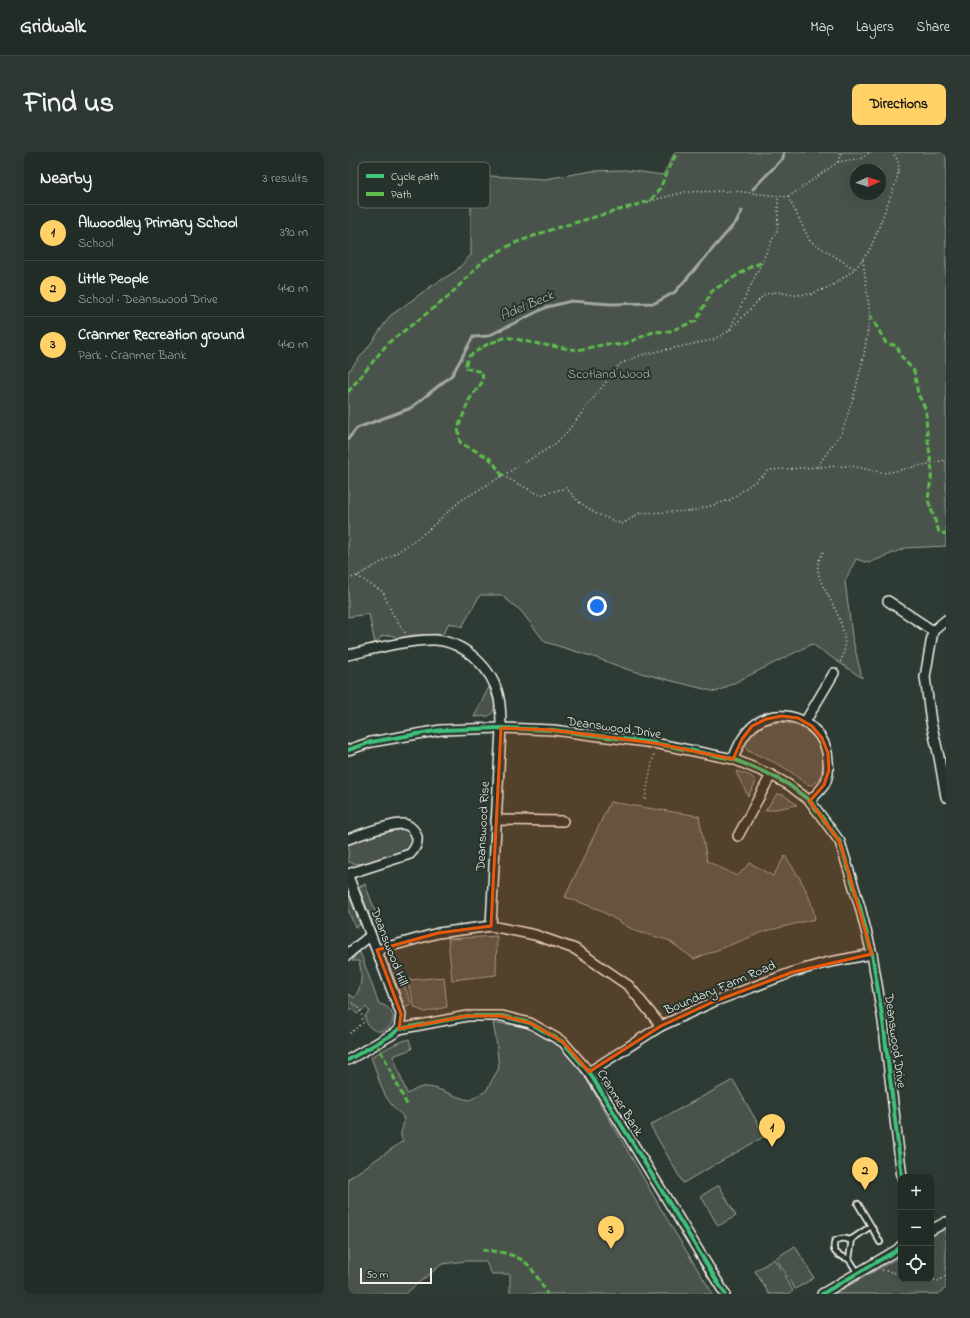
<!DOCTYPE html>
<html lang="en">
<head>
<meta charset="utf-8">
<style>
  :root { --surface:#222c27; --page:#2e3833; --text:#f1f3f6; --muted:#a2a7a7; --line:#3f4844; --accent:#ffd166 }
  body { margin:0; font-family:"Indie Flower",sans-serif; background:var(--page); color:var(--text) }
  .controls { position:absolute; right:12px; bottom:12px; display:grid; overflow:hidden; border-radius:8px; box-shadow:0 4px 16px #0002 }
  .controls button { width:36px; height:36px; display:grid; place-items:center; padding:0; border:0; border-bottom:1px solid var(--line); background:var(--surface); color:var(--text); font:20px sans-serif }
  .compass { position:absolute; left:502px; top:12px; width:36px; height:36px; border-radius:50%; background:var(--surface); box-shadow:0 4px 16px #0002; rotate:87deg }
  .scale { position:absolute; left:12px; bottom:10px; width:72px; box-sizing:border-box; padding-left:4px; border:2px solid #f4f1e8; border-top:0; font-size:11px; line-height:14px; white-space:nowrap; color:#f4f1e8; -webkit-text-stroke:3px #26332d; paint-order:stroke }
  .you { position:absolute; left:249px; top:454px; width:14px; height:14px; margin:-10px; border:3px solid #fff; border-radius:50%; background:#1a73e8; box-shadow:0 0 0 6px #1a73e833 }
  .badge { display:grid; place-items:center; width:26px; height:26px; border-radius:50%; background:var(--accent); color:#111; font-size:13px; font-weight:700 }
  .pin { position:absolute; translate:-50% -33px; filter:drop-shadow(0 1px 2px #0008) }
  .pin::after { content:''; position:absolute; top:21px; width:14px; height:12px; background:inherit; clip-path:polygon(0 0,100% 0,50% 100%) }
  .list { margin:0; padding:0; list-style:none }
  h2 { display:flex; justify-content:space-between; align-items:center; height:52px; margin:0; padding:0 16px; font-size:17px }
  h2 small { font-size:13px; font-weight:400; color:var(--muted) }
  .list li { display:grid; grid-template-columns:26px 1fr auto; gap:12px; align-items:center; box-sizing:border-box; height:56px; padding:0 16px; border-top:1px solid var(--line) }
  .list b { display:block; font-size:15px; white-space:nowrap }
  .list p { margin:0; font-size:13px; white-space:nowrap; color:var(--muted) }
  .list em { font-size:13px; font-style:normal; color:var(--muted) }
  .icon { flex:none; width:22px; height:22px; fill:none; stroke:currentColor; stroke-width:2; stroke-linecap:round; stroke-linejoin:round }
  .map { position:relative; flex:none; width:598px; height:1142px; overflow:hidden; border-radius:8px }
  header { display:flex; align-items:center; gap:24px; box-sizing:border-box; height:56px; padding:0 20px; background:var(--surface); border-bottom:1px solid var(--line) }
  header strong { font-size:19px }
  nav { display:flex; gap:22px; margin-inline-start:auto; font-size:14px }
  .intro { display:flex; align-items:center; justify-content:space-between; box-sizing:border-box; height:96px; padding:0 24px }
  h1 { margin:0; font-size:28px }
  .button { padding:10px 18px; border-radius:8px; background:var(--accent); color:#111; font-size:14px; font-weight:700 }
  main { display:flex; gap:24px; padding:0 24px }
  aside { flex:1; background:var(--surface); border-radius:8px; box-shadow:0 4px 16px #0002 }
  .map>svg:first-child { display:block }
  .green { fill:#48524c; stroke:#9ea29a; fill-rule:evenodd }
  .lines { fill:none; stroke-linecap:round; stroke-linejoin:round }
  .stream { stroke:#a4a8a0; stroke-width:3 }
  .service-casing { stroke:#f4f1e8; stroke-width:8 }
  .minor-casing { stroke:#f4f1e8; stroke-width:12 }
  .path { stroke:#f4f1e8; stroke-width:1.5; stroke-dasharray:1 3; stroke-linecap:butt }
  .service { stroke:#26332d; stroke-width:4.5 }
  .minor { stroke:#26332d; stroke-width:9 }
  .quiet { stroke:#5fbe4e; stroke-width:3; stroke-dasharray:6 3; stroke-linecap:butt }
  .cycleway-casing { stroke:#26332d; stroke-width:6 }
  .cycleway { stroke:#40c37c; stroke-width:4 }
  .marked { fill:#e8590c; fill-opacity:0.2; stroke:#e8590c; stroke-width:3; stroke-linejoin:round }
  .labels { text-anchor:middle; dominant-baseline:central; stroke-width:4; stroke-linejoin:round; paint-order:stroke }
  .park-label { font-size:13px; fill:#b8b9b1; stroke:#26332d }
  .street-label { font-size:13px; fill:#f4f1e8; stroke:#26332d }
  .water-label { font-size:14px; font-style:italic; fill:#b8bab2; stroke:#26332d }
  .key { fill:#26332d; stroke:#646c65; stroke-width:1 }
  .key-label { font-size:11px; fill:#f4f1e8 }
</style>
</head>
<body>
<header>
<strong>Gridwalk</strong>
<nav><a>Map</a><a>Layers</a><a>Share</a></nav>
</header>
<div class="intro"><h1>Find us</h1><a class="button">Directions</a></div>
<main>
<aside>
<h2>Nearby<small>3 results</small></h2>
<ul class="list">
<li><span class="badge">1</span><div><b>Alwoodley Primary School</b><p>School</p></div><em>390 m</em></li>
<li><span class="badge">2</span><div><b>Little People</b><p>School · Deanswood Drive</p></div><em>440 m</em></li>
<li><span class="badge">3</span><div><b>Cranmer Recreation ground</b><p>Park · Cranmer Bank</p></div><em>440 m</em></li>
</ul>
</aside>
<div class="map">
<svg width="598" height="1142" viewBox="0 0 598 1142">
  <rect width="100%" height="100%" fill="#2e3b34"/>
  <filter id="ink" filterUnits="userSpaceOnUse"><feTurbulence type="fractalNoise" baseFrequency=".025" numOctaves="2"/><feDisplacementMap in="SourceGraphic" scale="8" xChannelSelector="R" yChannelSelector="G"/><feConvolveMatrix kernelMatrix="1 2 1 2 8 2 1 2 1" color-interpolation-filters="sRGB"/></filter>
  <g filter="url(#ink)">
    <g class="green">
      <path d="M327,0H598V394L557,396L521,411L508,407L497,429L504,484L514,526L464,492L368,540L281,518L243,504L197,490L173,459L153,443H132L114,475L101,471L95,482L65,483L50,486L43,483L34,484L27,492L21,462L0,465V220L21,194L42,164L82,135L108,119L123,103V23L197,27L244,19L278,18L315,23ZM508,18H532V42H508Z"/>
      <path d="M141,535C144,545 151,556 141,564L126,565Z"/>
      <path d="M433,570C459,573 480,590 474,618C473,625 471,630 464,633C457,633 449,625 443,620C430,611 415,605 400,599C391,587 410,575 420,572C424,571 429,571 433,570Z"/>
      <path d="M389,619C396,622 406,623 408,630L400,644L388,620Z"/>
      <polygon points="429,642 436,643 449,653 417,659"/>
      <path d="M262,650L351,664L359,709L389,724L402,711L425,724L437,704C451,724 463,742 467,767L418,779L346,807L320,788L287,779L250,757L217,745Z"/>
      <path d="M54,677L63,681C66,689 65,693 59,699C45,704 14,716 1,710L0,707L1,691L9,687Z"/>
      <polygon points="17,732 34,777 28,780 11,735"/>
      <polygon points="0,740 12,773 7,775 0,758"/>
      <polygon points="149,784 148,823 104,828 100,787"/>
      <path d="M12,800L31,852C42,853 51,867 40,876C31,884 17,876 17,864L21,859L18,855L9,862L3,856L0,859V842L6,846C15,834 14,823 11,809H4L8,802Z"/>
      <polygon points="47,810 64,853 57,856 41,812"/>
      <polygon points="96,825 99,855 77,860 67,856 59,828"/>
      <path d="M145,871C166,872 184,875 202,887C225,902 239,928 252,951C266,975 279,998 293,1022C316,1063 340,1102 365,1142H162V1122H144L137,1109H118L94,1112L57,1142H0V1027L55,989C49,981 58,974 55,965C53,961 51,961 49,959C45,955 40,948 37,943C31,932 28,917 23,905L47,892L61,887L64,897L45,904L59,942C65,939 72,934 79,935C94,936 107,946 122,948L138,939L151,916L148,887Z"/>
      <polygon points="385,928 417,984 335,1031 302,973"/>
      <polygon points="371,1033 388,1064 370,1074 353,1044"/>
      <polygon points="598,1075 598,1136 590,1142 486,1142 553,1104 553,1127 583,1127 583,1085"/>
      <polygon points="447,1094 466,1126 447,1137 428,1106"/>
      <polygon points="426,1107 445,1139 440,1142 421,1142 407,1119"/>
    </g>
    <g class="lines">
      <g class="stream">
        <polyline points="405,37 435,6 436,0"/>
        <polyline points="0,287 9,276 63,256 104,223 125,185 140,184 199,155 223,149 262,152 307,151 327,140 389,69 394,59"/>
      </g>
      <defs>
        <g id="service">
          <polyline points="523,1074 532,1090"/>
          <path d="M501,1107C492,1104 482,1101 487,1089C493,1086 496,1086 501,1088L504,1087"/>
          <polyline points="510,1121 501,1107 504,1087 523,1074 510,1052"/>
        </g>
        <g id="minor">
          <polyline points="540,449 585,479"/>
          <polyline points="598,468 585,479 577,525 583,570 591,605 598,645"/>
          <path d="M0,503C25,497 62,487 87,488C117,490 145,517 151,546C153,556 153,566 153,576L143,774"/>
          <polyline points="457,570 486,521"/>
          <polyline points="0,598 23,590 93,578 153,576 205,578 306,591 385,607 423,623 441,633 462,649 492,690 512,755 524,802 535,869 554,1025"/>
          <path d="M385,607C390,595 394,584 404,575C433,549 479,571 480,609C481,617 480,626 476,633C472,639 466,644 462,649"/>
          <polyline points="148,668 215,669"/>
          <polyline points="390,684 423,623"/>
          <path d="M0,687C14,682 40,672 54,672C61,672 67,678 69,685C70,692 67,697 62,702L0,722"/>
          <polyline points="0,724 53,862 51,877"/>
          <polyline points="29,798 90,781 143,774 187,783 227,797 281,834 313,874"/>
          <polyline points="0,803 2,800 22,784"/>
          <polyline points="0,908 45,882 51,877 119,864 154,864 182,871 215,890 241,920 377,1142"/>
          <polyline points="241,920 313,874 365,850 445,820 477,811 524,802"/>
          <polyline points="583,1078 598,1070"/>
          <polyline points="474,1142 549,1098 553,1094"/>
        </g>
      </defs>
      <use href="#service" class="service-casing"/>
      <use href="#minor" class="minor-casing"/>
      <g class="path">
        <polyline points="490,10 493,0"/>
        <polyline points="440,45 462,89 507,117"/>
        <polyline points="302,49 337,40 386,39 440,45 490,10 514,6 522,0"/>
        <polyline points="382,177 430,76 430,44"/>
        <polyline points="469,315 503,314 538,321 598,308"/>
        <polyline points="155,324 192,343 218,336 231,350 249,362 274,372 292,361 345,359 382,348 422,318 469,315 494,280 507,240 516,203 522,163 515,108"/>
        <path d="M475,400C474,403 471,407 470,411C468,428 481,443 487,457C495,474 502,496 491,512"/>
        <polyline points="9,424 35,440 44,461 57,481"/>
        <polyline points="0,427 9,424 44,404 78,380 112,349 206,293 219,280 272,212 293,203 364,188 381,179 417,142 429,140 447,143 463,142 484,134 507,117 521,99 528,83 549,27 551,13 549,7 544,0"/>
        <polyline points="297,647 306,601"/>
        <path d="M0,850C13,853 13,859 15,871L0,883"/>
        <polyline points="534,1118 553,1122"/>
        <polyline points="582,1127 591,1129 598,1123"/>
      </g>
      <use href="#service" class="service"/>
      <use href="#minor" class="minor"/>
      <g class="quiet">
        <polyline points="522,163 538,191 549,194 553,204 566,219 570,242 578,258 579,281 584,319 580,348 591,380 598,382"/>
        <polyline points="0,240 40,191 99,146 136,108 164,92 205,77 302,49 311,38 329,0"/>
        <path d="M155,324C150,319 146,310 141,306C132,300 121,297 112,290L110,276L121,248L135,229L134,220L117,216L120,205L138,193L158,185L191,192L229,198L259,192L274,193L305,180L322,179L348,169L364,139L404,114L413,111"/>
        <polyline points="28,891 38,909 59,953"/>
        <path d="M134,1098C150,1099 172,1102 183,1116C189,1124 194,1133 199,1142"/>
      </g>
      <defs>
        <g id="cycleway">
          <polyline points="0,598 23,590 93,578 153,576 205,578 306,591 385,607 423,623 441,633 462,649 492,690 512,755 524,802 535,869 554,1025"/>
          <polyline points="0,908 45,882 51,877 119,864 154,864 182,871 215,890 241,920 377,1142"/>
          <polyline points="474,1142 549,1098 553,1094"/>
        </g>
      </defs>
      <use href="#cycleway" class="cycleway-casing"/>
      <use href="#cycleway" class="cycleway"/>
    </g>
  </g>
  <path class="marked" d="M434,564L450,566L464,574L474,586L480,601L481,618L476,633L462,649L492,690L524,802L445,820L365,850L313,874L241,920L215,890L182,871L154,864H119L51,877L53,862L29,798L90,781L143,774L153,576L205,578L306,591L385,607L394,587L404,574L418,567Z"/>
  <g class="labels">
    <g class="park-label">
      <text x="261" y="222">Scotland Wood</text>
    </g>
    <g class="street-label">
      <text transform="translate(266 576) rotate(8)">Deanswood Drive</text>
      <text transform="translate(135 674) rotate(-87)">Deanswood Rise</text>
      <text transform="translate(41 795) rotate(69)">Deanswood Hill</text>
      <text transform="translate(372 836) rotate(-23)">Boundary Farm Road</text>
      <text transform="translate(547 889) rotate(82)">Deanswood Drive</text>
      <text transform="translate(272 951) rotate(58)">Cranmer Bank</text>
    </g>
    <g class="water-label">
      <text transform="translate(179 154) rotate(-23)">Adel Beck</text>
    </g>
  </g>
  <rect x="10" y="10" width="132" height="46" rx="6" class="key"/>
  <rect x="18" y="22" width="18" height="4" fill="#40c37c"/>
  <rect x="18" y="40" width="18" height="4" fill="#5fbe4e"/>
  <g class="key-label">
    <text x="43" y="28">Cycle path</text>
    <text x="43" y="46">Path</text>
  </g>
</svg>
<div class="controls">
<button>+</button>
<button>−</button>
<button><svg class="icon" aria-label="locate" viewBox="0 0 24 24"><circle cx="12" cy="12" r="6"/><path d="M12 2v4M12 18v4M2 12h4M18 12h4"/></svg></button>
</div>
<svg class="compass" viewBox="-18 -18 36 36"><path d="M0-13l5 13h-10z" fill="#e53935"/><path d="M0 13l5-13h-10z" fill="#a2a7a7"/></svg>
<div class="scale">50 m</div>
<div class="you"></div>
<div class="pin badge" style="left:424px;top:995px">1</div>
<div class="pin badge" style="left:517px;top:1038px">2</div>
<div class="pin badge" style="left:263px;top:1097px">3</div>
</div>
</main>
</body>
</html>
